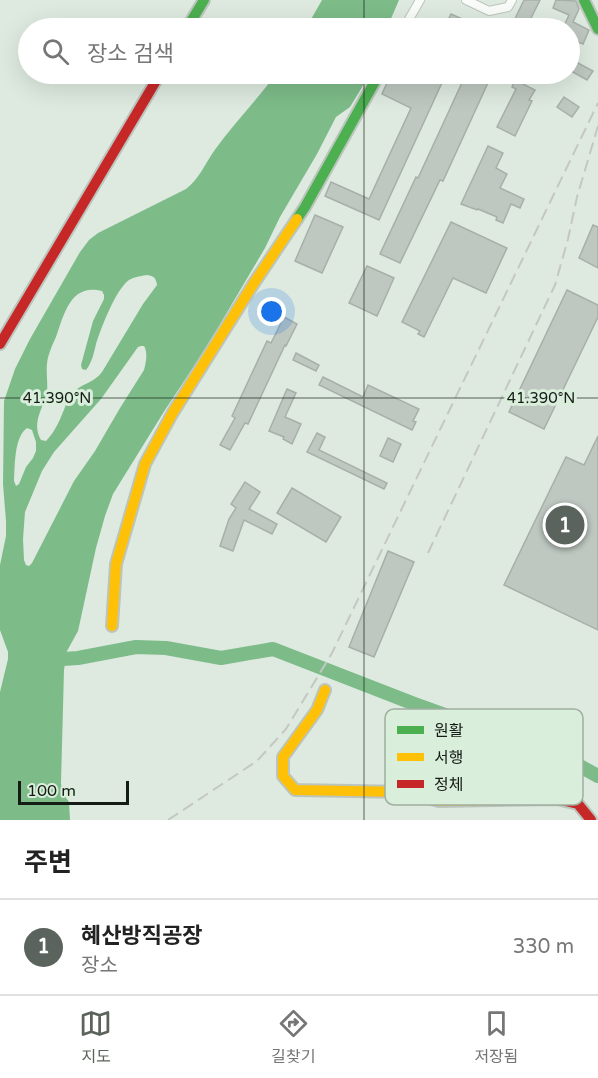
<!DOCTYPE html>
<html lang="ko">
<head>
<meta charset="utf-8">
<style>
  :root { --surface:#fff; --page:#f6f6f6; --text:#222; --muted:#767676; --line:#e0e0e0; --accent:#5b645c }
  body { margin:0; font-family:"Varela Round","Noto Sans KR",sans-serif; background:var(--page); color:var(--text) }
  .scale { position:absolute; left:18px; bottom:15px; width:111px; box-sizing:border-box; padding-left:6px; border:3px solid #151c15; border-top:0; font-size:16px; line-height:21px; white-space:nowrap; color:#151c15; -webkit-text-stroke:4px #daeedc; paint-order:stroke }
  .you { position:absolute; left:272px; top:312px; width:21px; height:21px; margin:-15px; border:4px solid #fff; border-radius:50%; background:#1a73e8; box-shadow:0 0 0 9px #1a73e833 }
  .badge { display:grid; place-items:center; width:39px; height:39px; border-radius:50%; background:var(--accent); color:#fff; font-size:20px; font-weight:700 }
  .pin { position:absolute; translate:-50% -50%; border:3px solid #fff; box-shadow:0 2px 6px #0006 }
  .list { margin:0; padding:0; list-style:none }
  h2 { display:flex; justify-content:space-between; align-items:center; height:78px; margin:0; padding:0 24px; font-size:26px }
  h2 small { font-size:20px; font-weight:400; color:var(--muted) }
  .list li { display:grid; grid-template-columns:39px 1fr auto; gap:18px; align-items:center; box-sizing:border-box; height:96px; padding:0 24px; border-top:2px solid var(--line) }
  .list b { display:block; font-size:22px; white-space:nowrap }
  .list p { margin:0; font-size:20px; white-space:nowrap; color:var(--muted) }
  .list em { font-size:20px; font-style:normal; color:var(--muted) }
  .icon { flex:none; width:33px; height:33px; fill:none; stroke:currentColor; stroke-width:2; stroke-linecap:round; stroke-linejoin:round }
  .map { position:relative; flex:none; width:598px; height:820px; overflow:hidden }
  .search { position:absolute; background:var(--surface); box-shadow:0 6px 24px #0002; left:18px; right:18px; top:18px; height:66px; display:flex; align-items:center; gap:15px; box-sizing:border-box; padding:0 21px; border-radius:33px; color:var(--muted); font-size:22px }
  .sheet { height:174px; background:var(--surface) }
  nav { display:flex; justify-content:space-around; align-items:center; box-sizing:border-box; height:84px; border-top:2px solid var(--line); background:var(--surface); font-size:16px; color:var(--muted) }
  nav a { display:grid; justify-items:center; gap:3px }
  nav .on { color:var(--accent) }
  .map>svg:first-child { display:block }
  .water { fill:#7dbc89; fill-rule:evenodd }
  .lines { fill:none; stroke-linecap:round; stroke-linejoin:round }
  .river { stroke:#7dbc89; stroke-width:14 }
  .building { fill:#bec7c0; stroke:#a7b0a8; stroke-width:1.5 }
  .street-casing { stroke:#bcc5bd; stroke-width:10 }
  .fast-casing { stroke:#bcc5bd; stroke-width:14 }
  .slow-casing { stroke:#bcc5bd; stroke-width:14 }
  .jam-casing { stroke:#bcc5bd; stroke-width:14 }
  .street { stroke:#fafcfa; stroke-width:8 }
  .fast { stroke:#4caf50; stroke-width:10 }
  .slow { stroke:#ffc107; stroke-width:10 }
  .jam { stroke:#c62828; stroke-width:10 }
  .rail { stroke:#c4c7c4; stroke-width:2; stroke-dasharray:12 6; stroke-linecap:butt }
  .ticks { fill:none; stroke:#151c15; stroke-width:1.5; stroke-opacity:0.45 }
  .key { fill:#daeedc; stroke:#9fafa0; stroke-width:1.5 }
  .key-label { font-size:16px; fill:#151c15 }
  .ticks-label { font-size:15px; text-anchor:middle; fill:#151c15; stroke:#daeedc; stroke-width:6; stroke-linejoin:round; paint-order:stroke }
</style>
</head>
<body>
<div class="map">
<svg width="598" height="820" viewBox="0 0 598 820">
  <rect width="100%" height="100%" fill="#deeae0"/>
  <g class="water">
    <polygon points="322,0 399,0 387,28 306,28"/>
    <path d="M276,74H370L350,107L336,117L317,154L280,217L265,248L206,348L165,410L113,494L105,516L96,548L80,622L78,631L67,651L64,670L61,783L62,792L69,802L70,820H0V692L8,659V652L0,630V565L6,536V521L3,484L4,401L15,369L30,339L80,252L89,240L98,233L186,189C199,179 205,164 214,151C233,124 257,100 276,74ZM147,275C154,276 156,278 157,285L143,304L102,372C94,383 80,384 71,394C67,399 66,406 63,412C59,422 54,433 46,441L41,440C31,423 43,409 47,392C48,382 46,373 47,364C48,354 52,346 56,337C64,315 70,283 102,291L104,295V299L93,321L81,365L82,369L86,370C92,363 94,352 96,344C101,328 116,289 129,280C134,277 141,276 147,275ZM141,346H144C148,352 146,363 144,370L120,408L95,451L74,481L32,563L29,566L26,565L24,560L23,539L25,512L42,471L54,452L101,399L138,347ZM27,428L32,430L36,442V451L33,458L26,467L19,484L16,486L14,481C15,466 14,437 27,428Z"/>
  </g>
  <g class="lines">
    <polyline class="river" points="48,660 78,658 136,647 166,648 221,658 273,649 412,703 520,742 556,753 598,776"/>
  </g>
  <g class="building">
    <polygon points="524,0 540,0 526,28 513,23"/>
    <polygon points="556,0 576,1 579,9 573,22 589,30 583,44 578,42 570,60 570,28 563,28 569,15 553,8"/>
    <polygon points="451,14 467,21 463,28 444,28"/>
    <polygon points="576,62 593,71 587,80 571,71"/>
    <polygon points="391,74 446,74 379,220 325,196 331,182 369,199 411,108 382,94"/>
    <polygon points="466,74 492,74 443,181 440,180 400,263 380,254 416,177 418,178"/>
    <polygon points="515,80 535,90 529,100 532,101 515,136 497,127 516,89 512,87"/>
    <polygon points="564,97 579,107 572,117 557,107"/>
    <polygon points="488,146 503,153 496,168 507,174 500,188 524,199 520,208 511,204 503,223 496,220 497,217 478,209 477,210 461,204"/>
    <polygon points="315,215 343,227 322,273 295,261"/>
    <polygon points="451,222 507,248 486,293 453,278 424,337 418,334 420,331 402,322"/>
    <polygon points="593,225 598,227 598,268 579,258"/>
    <polygon points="367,266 394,278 377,316 349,303"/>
    <polygon points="567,290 598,305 598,317 544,429 509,412"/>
    <polygon points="284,317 297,324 286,346 285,345 248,424 245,423 230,450 220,445 235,418 232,416 267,341 271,343"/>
    <polygon points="296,353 319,365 316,371 293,360"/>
    <polygon points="323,377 363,397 368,385 419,409 413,421 416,422 412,430 319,385"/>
    <polygon points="287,389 296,393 285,417 301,424 292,444 283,439 284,437 269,431"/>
    <polygon points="317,433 325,437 319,450 387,483 384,489 307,452"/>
    <polygon points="598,436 598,630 504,585 566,457 584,465"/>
    <polygon points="388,438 401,444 393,462 380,456"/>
    <polygon points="245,482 260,492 249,509 277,524 272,534 244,520 233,551 220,546 229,519 236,508 231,504"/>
    <polygon points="292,488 341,517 326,542 277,513"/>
    <polygon points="388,551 414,562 374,657 349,647"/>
  </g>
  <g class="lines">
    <defs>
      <g id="street">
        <polyline points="466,0 489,11 508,7 512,0"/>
        <polyline points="404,28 420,0"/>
      </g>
      <g id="fast">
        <polyline points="584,0 598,29"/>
        <polyline points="187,28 204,0"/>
        <polyline points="297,219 305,207 379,74"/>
      </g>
      <g id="slow">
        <polyline points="112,626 116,564 145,464 172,414 254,283 297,219"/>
        <polyline points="325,690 317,710 283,757 283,776 295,790 407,792 439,801 495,800"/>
      </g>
      <g id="jam">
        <polyline points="0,344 160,74"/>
        <polyline points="495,800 557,799 578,804 591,820"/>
      </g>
    </defs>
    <use href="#street" class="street-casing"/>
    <use href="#fast" class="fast-casing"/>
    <use href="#slow" class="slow-casing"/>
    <use href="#jam" class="jam-casing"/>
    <use href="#street" class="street"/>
    <use href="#fast" class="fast"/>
    <use href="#slow" class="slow"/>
    <use href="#jam" class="jam"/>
    <g class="rail">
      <polyline points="428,553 555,285 568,239 577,197 598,126"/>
      <polyline points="168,820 257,761 286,729 332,653 598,103"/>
    </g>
  </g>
  <path class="ticks" d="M364,0V28M364,74V820M0,398H598"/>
  <rect x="385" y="709" width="198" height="96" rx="9" class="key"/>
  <rect x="397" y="726" width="27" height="8" fill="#4caf50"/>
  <rect x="397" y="753" width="27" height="8" fill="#ffc107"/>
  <rect x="397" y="780" width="27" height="8" fill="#c62828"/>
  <g class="key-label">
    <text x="434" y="736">원활</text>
    <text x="434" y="763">서행</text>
    <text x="434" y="790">정체</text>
  </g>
  <g class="ticks-label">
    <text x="57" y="403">41.390°N</text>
    <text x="541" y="403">41.390°N</text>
  </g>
</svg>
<div class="scale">100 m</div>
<div class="you"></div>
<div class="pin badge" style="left:565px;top:525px">1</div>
<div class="search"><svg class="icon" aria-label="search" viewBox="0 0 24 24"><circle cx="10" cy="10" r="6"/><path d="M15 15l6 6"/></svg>장소 검색</div>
</div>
<section class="sheet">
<h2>주변<small></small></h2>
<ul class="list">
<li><span class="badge">1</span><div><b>혜산방직공장</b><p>장소</p></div><em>330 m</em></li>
</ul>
</section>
<nav>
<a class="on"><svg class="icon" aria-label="map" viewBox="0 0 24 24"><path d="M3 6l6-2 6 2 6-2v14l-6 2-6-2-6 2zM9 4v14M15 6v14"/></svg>지도</a>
<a><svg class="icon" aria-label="directions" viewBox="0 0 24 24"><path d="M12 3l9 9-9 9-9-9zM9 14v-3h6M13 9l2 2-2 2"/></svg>길찾기</a>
<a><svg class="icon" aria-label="saved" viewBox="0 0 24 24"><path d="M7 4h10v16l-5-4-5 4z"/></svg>저장됨</a>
</nav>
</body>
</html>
